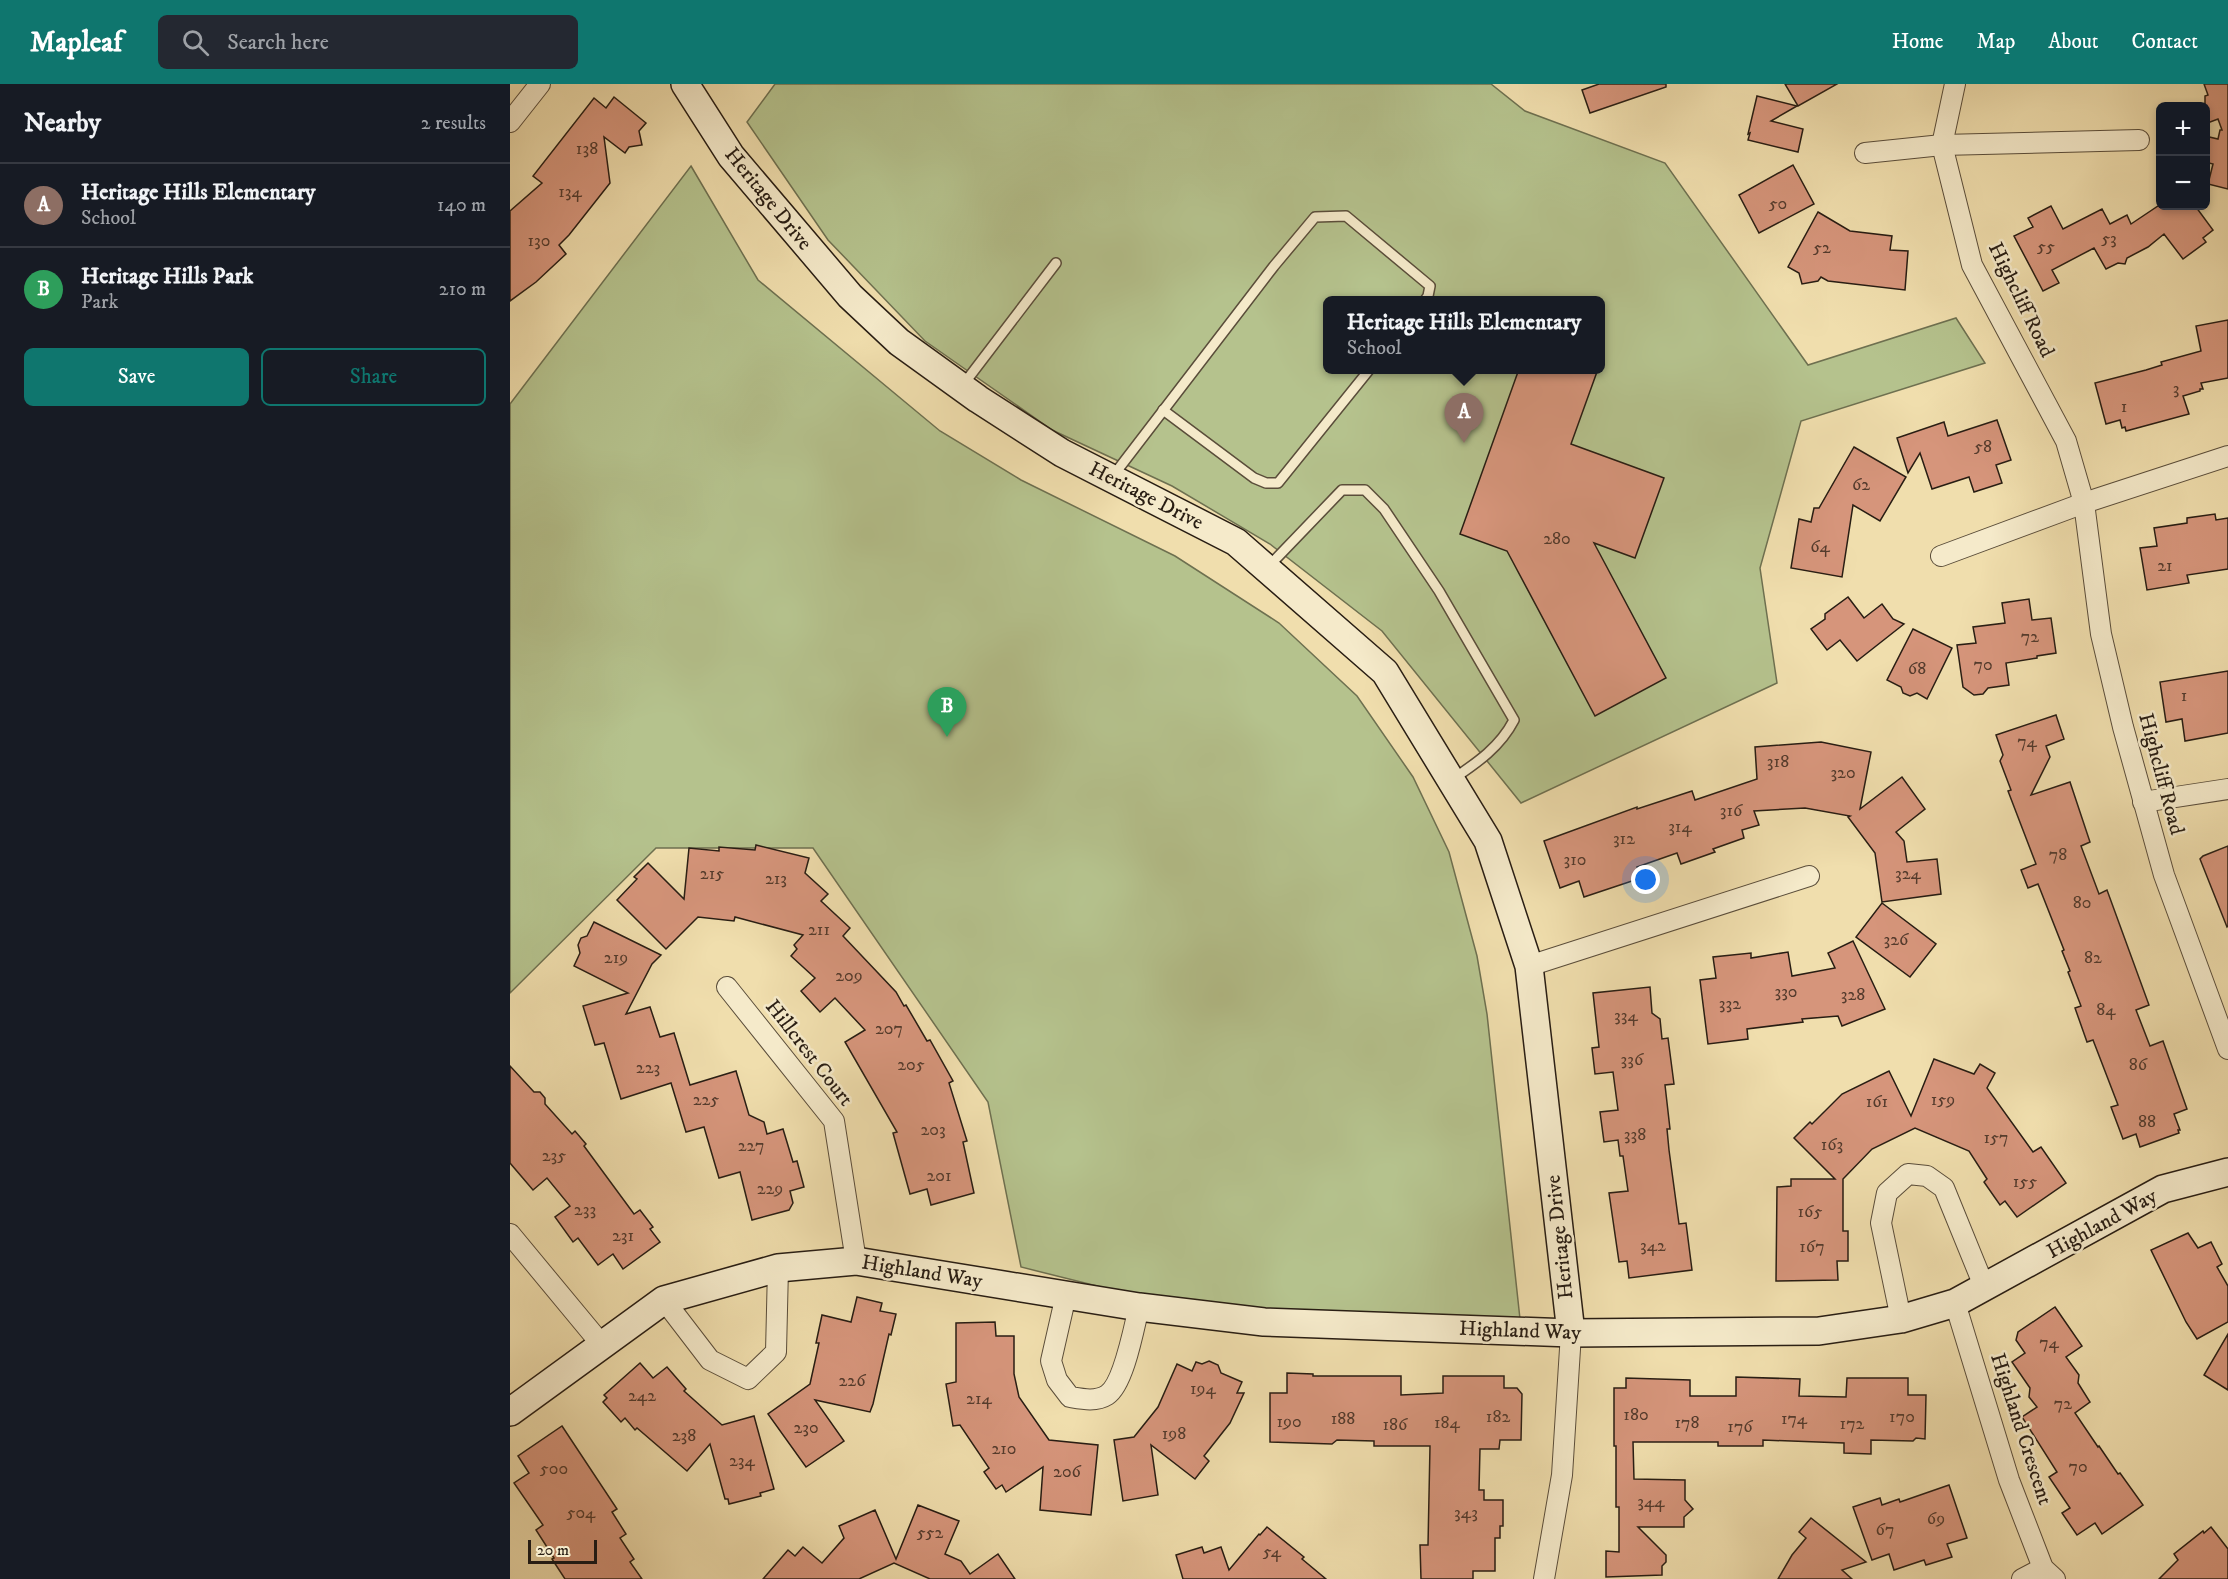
<!DOCTYPE html>
<html lang="en">
<head>
<meta charset="utf-8">
<style>
  :root { --surface:#171b24; --page:#242831; --text:#f1f3f6; --muted:#9ea1a6; --line:#363941; --accent:#0f766e }
  body { margin:0; font-family:"IM FELL DW Pica",serif; background:var(--page); color:var(--text) }
  .controls { position:absolute; right:18px; top:18px; display:grid; overflow:hidden; border-radius:9px; box-shadow:0 3px 9px #0003 }
  .controls button { width:54px; height:54px; display:grid; place-items:center; padding:0; border:0; border-bottom:2px solid var(--line); background:var(--surface); color:var(--text); font:30px sans-serif }
  .scale { position:absolute; left:18px; bottom:15px; width:69px; box-sizing:border-box; padding-left:6px; border:3px solid #281d13; border-top:0; font-size:16px; line-height:21px; white-space:nowrap; color:#281d13; -webkit-text-stroke:4px #f5eaca; paint-order:stroke }
  .you { position:absolute; left:1136px; top:796px; width:21px; height:21px; margin:-15px; border:4px solid #fff; border-radius:50%; background:#1a73e8; box-shadow:0 0 0 9px #1a73e833 }
  .badge { display:grid; place-items:center; width:39px; height:39px; border-radius:50%; background:var(--accent); color:#fff; font-size:20px; font-weight:700 }
  .pin { position:absolute; translate:-50% -50px; filter:drop-shadow(0 2px 3px #0008) }
  .pin::after { content:''; position:absolute; top:32px; width:21px; height:18px; background:inherit; clip-path:polygon(0 0,100% 0,50% 100%) }
  .popup { position:absolute; left:813px; top:212px; width:282px; height:78px; box-sizing:border-box; display:grid; place-content:center; border-radius:9px; background:var(--surface); filter:drop-shadow(0 2px 4px #0005); font-size:20px; white-space:nowrap; color:var(--muted) }
  .popup b { font-size:22px; color:var(--text) }
  .popup::after { content:''; position:absolute; left:50%; top:100%; margin-left:-12px; border:12px solid transparent; border-top-color:var(--surface) }
  .list { margin:0; padding:0; list-style:none }
  h2 { display:flex; justify-content:space-between; align-items:center; height:78px; margin:0; padding:0 24px; font-size:26px }
  h2 small { font-size:20px; font-weight:400; color:var(--muted) }
  .list li { display:grid; grid-template-columns:39px 1fr auto; gap:18px; align-items:center; box-sizing:border-box; height:84px; padding:0 24px; border-top:2px solid var(--line) }
  .list b { display:block; font-size:22px; white-space:nowrap }
  .list p { margin:0; font-size:20px; white-space:nowrap; color:var(--muted) }
  .list em { font-size:20px; font-style:normal; color:var(--muted) }
  .actions { display:flex; gap:12px; padding:18px 24px }
  .actions a { flex:1; padding:14px 0; border:2px solid var(--accent); border-radius:9px; text-align:center; font-size:21px; color:var(--accent) }
  .actions .main { background:var(--accent); color:#fff }
  .icon { flex:none; width:33px; height:33px; fill:none; stroke:currentColor; stroke-width:2; stroke-linecap:round; stroke-linejoin:round }
  .map { position:relative; flex:none; width:1718px; height:1495px; overflow:hidden }
  header { display:flex; align-items:center; gap:36px; box-sizing:border-box; height:84px; padding:0 30px; background:var(--accent); color:#fff }
  header strong { font-size:28px }
  nav { display:flex; gap:33px; margin-inline-start:auto; font-size:21px }
  .search { width:420px; height:54px; background:var(--page); display:flex; align-items:center; gap:15px; box-sizing:border-box; padding:0 21px; border-radius:9px; color:var(--muted); font-size:22px }
  main { display:flex }
  aside { flex:1; background:var(--surface) }
  .map>svg:first-child { display:block }
  .green { fill:#b5c28d; stroke:#6e7050; stroke-width:1.5; fill-rule:evenodd }
  .building { fill:#d6957b; stroke:#281d13; stroke-width:1.5 }
  .lines { fill:none; stroke-linecap:round; stroke-linejoin:round }
  .lane-casing { stroke:#5a4d3a; stroke-width:12 }
  .street-casing { stroke:#5a4d3a; stroke-width:22 }
  .secondary-casing { stroke:#281d13; stroke-width:30 }
  .lane { stroke:#f5eaca; stroke-width:9 }
  .street { stroke:#f5eaca; stroke-width:20 }
  .secondary { stroke:#f5eaca; stroke-width:27 }
  .labels { text-anchor:middle; dominant-baseline:central; stroke-width:5; stroke-linejoin:round; paint-order:stroke }
  .number-label { font-size:18px; fill:#543b2d }
  .street-label { font-size:21px; fill:#281d13; stroke:#f5eaca }
</style>
</head>
<body>
<header>
<strong>Mapleaf</strong>
<div class="search"><svg class="icon" aria-label="search" viewBox="0 0 24 24"><circle cx="10" cy="10" r="6"/><path d="M15 15l6 6"/></svg>Search here</div>
<nav><a>Home</a><a>Map</a><a>About</a><a>Contact</a></nav>
</header>
<main>
<aside>
<h2>Nearby<small>2 results</small></h2>
<ul class="list">
<li><span class="badge" style="background:#8d6e63">A</span><div><b>Heritage Hills Elementary</b><p>School</p></div><em>140 m</em></li>
<li><span class="badge" style="background:#2e9e5b">B</span><div><b>Heritage Hills Park</b><p>Park</p></div><em>210 m</em></li>
</ul>
<div class="actions"><a class="main">Save</a><a>Share</a></div>
</aside>
<div class="map">
<svg width="1718" height="1495" viewBox="0 0 1718 1495">
  <rect width="100%" height="100%" fill="#f0dead"/>
  <filter id="stains"><feTurbulence type="fractalNoise" baseFrequency=".00333" numOctaves="4"/><feColorMatrix values="0 0 0 0 .2 0 0 0 0 .09 0 0 0 0 .02 0 0 0 .5 -.17"/></filter>
  <radialGradient id="worn" r=".72"><stop offset=".6" stop-color="#630" stop-opacity="0"/><stop offset="1" stop-color="#630" stop-opacity=".3"/></radialGradient>
  <g class="green">
    <path d="M265,0H981L1015,27L1155,79L1298,281L1446,234L1475,279L1291,337L1250,484L1267,599L1011,719L872,547L760,460L662,402L542,346L415,257L318,156L237,38ZM818,216H1090V286H818Z"/>
    <polygon points="181,82 248,196 430,347 511,396 665,472 769,539 847,612 903,693 939,768 967,872 977,930 1010,1235 788,1235 651,1218 511,1183 478,1018 303,764 146,764 0,909 0,320"/>
  </g>
  <g class="building">
    <polygon points="1089,0 1156,0 1156,3 1080,29 1072,6"/>
    <polygon points="1275,0 1327,0 1288,22"/>
    <polygon points="1694,0 1718,0 1718,105 1698,100 1703,80 1695,78 1695,52 1708,55 1710,46 1712,46 1708,35 1695,40 1695,12 1698,11"/>
    <polygon points="1247,12 1287,22 1261,37 1293,45 1288,68 1238,56 1240,49 1238,50"/>
    <polygon points="104,13 136,39 129,47 132,61 119,63 115,69 94,53 100,99 59,151 49,161 56,170 26,198 0,217 0,127 32,99 23,92 84,14 96,24"/>
    <polygon points="1283,81 1304,120 1249,149 1229,111"/>
    <polygon points="1541,122 1553,145 1592,125 1600,140 1617,131 1621,140 1648,122 1668,122 1686,123 1703,146 1693,154 1696,158 1673,175 1654,150 1638,163 1617,174 1615,180 1608,179 1596,185 1584,164 1542,186 1549,199 1533,207 1504,152 1523,143 1518,134"/>
    <polygon points="1308,128 1340,147 1382,152 1380,166 1398,167 1395,206 1318,197 1311,193 1308,197 1292,200 1289,189 1278,183"/>
    <polygon points="1718,236 1718,294 1691,299 1693,305 1690,305 1690,307 1673,312 1679,330 1616,347 1615,343 1612,344 1610,336 1596,340 1585,299 1636,286 1652,281 1651,278 1691,267 1686,242"/>
    <polygon points="1009,285 1088,285 1061,360 1154,394 1125,474 1084,459 1156,594 1085,632 997,467 950,450"/>
    <polygon points="1487,336 1501,376 1486,381 1492,399 1464,408 1459,393 1422,405 1410,369 1398,389 1387,354 1434,338 1438,352"/>
    <polygon points="1344,363 1396,393 1370,437 1343,421 1332,493 1281,484 1289,435 1301,438 1304,424 1309,424"/>
    <polygon points="1705,430 1706,436 1718,434 1718,485 1677,491 1679,499 1637,506 1630,464 1647,462 1644,444 1677,439 1677,434"/>
    <polygon points="1338,513 1354,534 1372,520 1383,535 1394,540 1347,577 1330,556 1317,566 1301,545 1315,535 1315,530"/>
    <polygon points="1519,515 1522,536 1541,534 1546,569 1527,572 1527,574 1496,579 1499,601 1478,604 1473,610 1464,611 1453,603 1447,561 1466,559 1463,543 1495,539 1492,519"/>
    <polygon points="1403,545 1442,564 1417,615 1407,609 1400,612 1393,609 1391,603 1377,596"/>
    <polygon points="1718,587 1718,649 1675,657 1672,635 1656,638 1650,598"/>
    <polygon points="1546,631 1554,655 1536,662 1540,673 1521,711 1560,698 1580,758 1571,762 1589,810 1597,806 1639,921 1626,926 1640,962 1653,957 1677,1025 1664,1030 1670,1046 1668,1046 1669,1049 1630,1063 1626,1050 1613,1055 1601,1023 1608,1021 1583,956 1577,958 1565,924 1571,922 1558,888 1560,887 1552,867 1554,866 1528,800 1518,804 1511,786 1526,780 1498,707 1501,706 1490,677 1493,671 1486,651"/>
    <polygon points="1311,658 1361,668 1350,725 1392,693 1415,725 1386,748 1394,757 1397,778 1427,775 1431,810 1372,818 1365,769 1338,733 1340,732 1295,724 1244,727 1249,741 1232,746 1234,754 1203,765 1205,768 1171,780 1167,769 1127,783 1131,794 1074,813 1069,797 1050,804 1034,757 1127,723 1127,725 1182,707 1185,716 1247,695 1245,663"/>
    <polygon points="246,761 299,774 295,789 318,810 311,817 340,844 333,852 386,908 394,922 396,921 417,957 420,956 443,997 439,999 457,1057 453,1058 464,1109 421,1121 417,1105 400,1110 383,1049 387,1048 335,958 355,946 325,914 310,928 291,907 305,894 281,872 287,865 284,861 293,851 225,833 224,837 188,833 156,865 107,816 127,795 124,793 138,779 174,815 179,764 209,767 209,763 245,766"/>
    <polygon points="1718,762 1718,842 1717,843 1690,775 1693,772"/>
    <polygon points="1372,819 1426,860 1400,893 1346,853"/>
    <polygon points="84,838 151,871 142,880 116,930 140,923 150,953 164,949 180,1001 226,987 239,1031 254,1038 257,1050 273,1045 283,1078 287,1077 294,1103 280,1107 283,1119 279,1126 242,1136 230,1088 209,1094 194,1043 176,1048 161,999 111,1015 94,959 85,961 73,922 118,909 64,882 70,869 68,861 71,854 77,852"/>
    <polygon points="1343,857 1375,925 1332,942 1328,932 1292,935 1293,938 1237,945 1238,955 1198,960 1190,896 1206,894 1203,873 1241,869 1241,874 1278,868 1282,892 1325,884 1318,869"/>
    <polygon points="1140,903 1142,929 1150,935 1152,955 1158,954 1164,1000 1155,1001 1160,1045 1157,1045 1159,1066 1169,1140 1176,1139 1182,1186 1119,1194 1117,1177 1109,1178 1099,1109 1118,1107 1113,1072 1110,1072 1108,1056 1094,1058 1090,1028 1108,1026 1103,988 1085,990 1082,964 1089,963 1083,909"/>
    <polygon points="1424,975 1464,990 1470,980 1485,989 1477,1004 1523,1068 1531,1063 1556,1099 1507,1133 1495,1117 1490,1121 1474,1098 1477,1095 1459,1067 1405,1044 1362,1065 1333,1095 1333,1147 1338,1147 1338,1177 1327,1177 1328,1196 1266,1197 1267,1103 1281,1102 1281,1095 1325,1095 1284,1054 1300,1038 1302,1040 1332,1010 1379,987 1401,1032"/>
    <polygon points="0,982 24,1008 30,1008 35,1014 35,1020 62,1050 65,1047 76,1060 74,1062 124,1130 130,1126 143,1143 140,1145 150,1158 113,1185 103,1170 88,1181 68,1154 63,1158 45,1133 60,1122 37,1094 23,1106 0,1079"/>
    <polygon points="1678,1149 1688,1164 1701,1158 1712,1180 1707,1183 1718,1202 1718,1238 1687,1255 1676,1238 1641,1166"/>
    <polygon points="347,1213 372,1219 370,1227 386,1230 381,1251 379,1250 363,1320 360,1328 305,1316 334,1357 296,1383 258,1330 300,1300 309,1259 306,1259 312,1231 341,1238"/>
    <polygon points="1545,1223 1572,1262 1556,1273 1569,1291 1568,1299 1580,1318 1565,1329 1588,1363 1589,1362 1608,1390 1610,1389 1633,1421 1592,1450 1585,1439 1567,1451 1552,1429 1560,1424 1539,1393 1547,1388 1512,1333 1527,1323 1519,1313 1520,1304 1502,1278 1515,1269 1506,1256 1508,1248"/>
    <polygon points="485,1238 486,1252 504,1252 504,1290 509,1313 539,1356 588,1361 581,1431 530,1426 533,1383 496,1408 492,1401 486,1405 474,1388 479,1384 450,1341 443,1342 436,1300 446,1298 446,1239"/>
    <polygon points="1718,1250 1718,1306 1694,1291"/>
    <polygon points="699,1277 708,1281 711,1289 732,1298 727,1309 734,1309 720,1339 694,1372 699,1377 685,1395 641,1361 648,1411 613,1417 604,1356 624,1353 648,1323 667,1280 682,1287 686,1278 692,1280"/>
    <polygon points="130,1279 143,1294 157,1283 176,1305 174,1307 212,1341 244,1332 264,1405 250,1409 251,1412 219,1420 218,1415 215,1415 200,1360 177,1387 127,1344 125,1346 115,1334 111,1338 93,1318 97,1314 94,1311"/>
    <polygon points="777,1289 803,1290 803,1292 891,1292 891,1311 933,1309 933,1292 994,1292 994,1304 1007,1304 1012,1310 1011,1356 990,1356 989,1365 970,1365 969,1406 974,1406 974,1416 993,1416 993,1442 990,1442 990,1454 985,1454 985,1487 963,1487 963,1495 911,1495 910,1461 918,1461 920,1362 864,1362 864,1357 827,1356 822,1360 760,1358 760,1309 777,1309"/>
    <polygon points="1226,1293 1290,1295 1289,1312 1336,1313 1337,1294 1398,1294 1398,1311 1416,1311 1415,1355 1406,1354 1403,1357 1361,1356 1361,1370 1334,1369 1334,1359 1253,1356 1253,1362 1208,1362 1208,1358 1123,1358 1124,1395 1175,1396 1175,1416 1183,1425 1174,1433 1174,1443 1128,1443 1156,1471 1156,1478 1152,1482 1152,1491 1096,1493 1096,1467 1109,1468 1109,1423 1106,1423 1106,1362 1104,1362 1104,1304 1116,1304 1116,1294 1180,1296 1180,1312 1226,1312"/>
    <polygon points="52,1342 107,1425 102,1428 116,1450 110,1454 124,1475 120,1478 132,1495 55,1495 42,1475 44,1474 26,1446 33,1441 4,1399 19,1389 8,1372"/>
    <polygon points="1439,1401 1457,1454 1437,1460 1442,1473 1416,1481 1414,1476 1384,1486 1379,1470 1362,1476 1343,1423 1370,1414 1372,1421 1389,1415 1390,1418"/>
    <polygon points="408,1421 449,1437 435,1470 451,1477 460,1490 488,1470 505,1495 420,1495 384,1479 349,1495 253,1495 278,1466 285,1472 293,1463 312,1479 334,1454 329,1442 365,1426 386,1475"/>
    <polygon points="1301,1434 1356,1478 1332,1486 1342,1495 1268,1495 1282,1471 1296,1454 1289,1448"/>
    <polygon points="757,1443 794,1473 792,1475 816,1495 673,1495 666,1471 692,1463 694,1469 711,1463 719,1486 749,1450 750,1451"/>
    <polygon points="1701,1443 1718,1465 1718,1495 1649,1495 1668,1476 1664,1470 1693,1447 1694,1449"/>
  </g>
  <g class="lines">
    <defs>
      <g id="lane">
        <polyline points="453,301 546,179"/>
        <polyline points="653,326 744,394 756,399 768,399 859,286"/>
        <polyline points="603,392 764,182 805,133 836,132 920,202 918,212 915,216"/>
        <path d="M759,482L832,406H855L874,425L929,507L1004,636C990,663 968,678 943,695"/>
      </g>
      <g id="street">
        <polyline points="1445,0 1432,61 1462,181 1556,357 1574,419 1591,550 1613,643 1654,791 1718,965"/>
        <polyline points="0,38 30,0"/>
        <polyline points="1355,69 1432,61 1629,56"/>
        <polyline points="1431,472 1574,419 1718,372"/>
        <polyline points="1633,718 1718,705"/>
        <polyline points="1019,882 1299,792"/>
        <polyline points="217,903 324,1037 346,1177"/>
        <polyline points="0,1150 92,1261"/>
        <path d="M556,1211L541,1277L547,1296L560,1313C572,1315 586,1318 597,1311C614,1300 624,1243 629,1223"/>
        <polyline points="154,1216 200,1276 238,1295 266,1268 268,1184"/>
        <polyline points="1445,1219 1499,1396 1533,1484 1545,1495"/>
        <polyline points="1391,1235 1371,1139 1377,1109 1398,1090 1417,1092 1434,1104 1474,1202"/>
        <polyline points="1034,1495 1052,1391 1061,1249"/>
        <polyline points="1512,1495 1533,1484"/>
      </g>
      <g id="secondary">
        <polyline points="175,0 221,72 340,212 389,258 468,315 552,369 726,458 875,588 978,757 1019,882 1061,1249"/>
        <polyline points="0,1328 154,1216 268,1184 346,1177 629,1223 754,1238 1061,1249 1309,1247 1391,1235 1445,1219 1653,1105 1718,1088"/>
      </g>
    </defs>
    <use href="#lane" class="lane-casing"/>
    <use href="#street" class="street-casing"/>
    <use href="#secondary" class="secondary-casing"/>
    <use href="#lane" class="lane"/>
    <use href="#street" class="street"/>
    <use href="#secondary" class="secondary"/>
  </g>
  <g class="labels">
    <g class="number-label">
      <text x="77" y="65">138</text>
      <text x="60" y="108">134</text>
      <text x="1268" y="120">50</text>
      <text x="1599" y="155">53</text>
      <text x="29" y="157">130</text>
      <text x="1536" y="163">55</text>
      <text x="1312" y="164">52</text>
      <text x="1666" y="305">3</text>
      <text x="1614" y="323">1</text>
      <text x="1473" y="363">58</text>
      <text x="1351" y="401">62</text>
      <text x="1047" y="455">280</text>
      <text x="1310" y="463">64</text>
      <text x="1655" y="482">21</text>
      <text x="1520" y="553">72</text>
      <text x="1473" y="581">70</text>
      <text x="1407" y="585">68</text>
      <text x="1674" y="612">1</text>
      <text x="1517" y="658">74</text>
      <text x="1268" y="678">318</text>
      <text x="1333" y="689">320</text>
      <text x="1221" y="727">316</text>
      <text x="1170" y="743">314</text>
      <text x="1114" y="755">312</text>
      <text x="1548" y="771">78</text>
      <text x="1065" y="776">310</text>
      <text x="202" y="790">215</text>
      <text x="1398" y="790">324</text>
      <text x="266" y="795">213</text>
      <text x="1572" y="819">80</text>
      <text x="309" y="846">211</text>
      <text x="1386" y="856">326</text>
      <text x="106" y="874">219</text>
      <text x="1583" y="874">82</text>
      <text x="339" y="892">209</text>
      <text x="1276" y="908">330</text>
      <text x="1343" y="911">328</text>
      <text x="1220" y="920">332</text>
      <text x="1596" y="926">84</text>
      <text x="1116" y="932">334</text>
      <text x="379" y="945">207</text>
      <text x="1122" y="976">336</text>
      <text x="401" y="981">205</text>
      <text x="1628" y="981">86</text>
      <text x="138" y="984">223</text>
      <text x="196" y="1016">225</text>
      <text x="1433" y="1016">159</text>
      <text x="1367" y="1018">161</text>
      <text x="1637" y="1038">88</text>
      <text x="423" y="1046">203</text>
      <text x="1125" y="1051">338</text>
      <text x="1486" y="1054">157</text>
      <text x="1322" y="1061">163</text>
      <text x="241" y="1062">227</text>
      <text x="44" y="1072">235</text>
      <text x="429" y="1092">201</text>
      <text x="1515" y="1098">155</text>
      <text x="260" y="1105">229</text>
      <text x="75" y="1126">233</text>
      <text x="1300" y="1128">165</text>
      <text x="113" y="1152">231</text>
      <text x="1143" y="1162">342</text>
      <text x="1302" y="1163">167</text>
      <text x="1539" y="1259">74</text>
      <text x="342" y="1297">226</text>
      <text x="693" y="1305">194</text>
      <text x="132" y="1312">242</text>
      <text x="469" y="1315">214</text>
      <text x="1553" y="1320">72</text>
      <text x="1126" y="1331">180</text>
      <text x="988" y="1333">182</text>
      <text x="1392" y="1333">170</text>
      <text x="833" y="1335">188</text>
      <text x="1284" y="1335">174</text>
      <text x="779" y="1338">190</text>
      <text x="937" y="1339">184</text>
      <text x="1177" y="1339">178</text>
      <text x="1342" y="1340">172</text>
      <text x="885" y="1341">186</text>
      <text x="1230" y="1343">176</text>
      <text x="296" y="1344">230</text>
      <text x="664" y="1350">198</text>
      <text x="174" y="1352">238</text>
      <text x="494" y="1365">210</text>
      <text x="232" y="1377">234</text>
      <text x="1568" y="1383">70</text>
      <text x="44" y="1385">500</text>
      <text x="557" y="1388">206</text>
      <text x="1141" y="1418">344</text>
      <text x="71" y="1429">504</text>
      <text x="956" y="1429">343</text>
      <text x="1426" y="1435">69</text>
      <text x="1375" y="1446">67</text>
      <text x="420" y="1449">552</text>
      <text x="762" y="1468">54</text>
    </g>
    <g class="street-label">
      <text transform="translate(258 115) rotate(51)">Heritage Drive</text>
      <text transform="translate(1511 216) rotate(64)">Highcliff Road</text>
      <text transform="translate(636 412) rotate(27)">Heritage Drive</text>
      <text transform="translate(1651 690) rotate(75)">Highcliff Road</text>
      <text transform="translate(299 969) rotate(52)">Hillcrest Court</text>
      <text transform="translate(1592 1140) rotate(-29)">Highland Way</text>
      <text transform="translate(1050 1153) rotate(-96)">Heritage Drive</text>
      <text transform="translate(412 1188) rotate(9)">Highland Way</text>
      <text transform="translate(1010 1247) rotate(2)">Highland Way</text>
      <text transform="translate(1511 1345) rotate(72)">Highland Crescent</text>
    </g>
  </g>
  <rect width="100%" height="100%" filter="url(#stains)"/>
  <rect width="100%" height="100%" fill="url(#worn)"/>
</svg>
<div class="controls">
<button>+</button>
<button>−</button>
</div>
<div class="scale">20 m</div>
<div class="you"></div>
<div class="pin badge" style="left:954px;top:359px;background:#8d6e63">A</div>
<div class="popup"><b>Heritage Hills Elementary</b>School</div>
<div class="pin badge" style="left:437px;top:653px;background:#2e9e5b">B</div>
</div>
</main>
</body>
</html>
